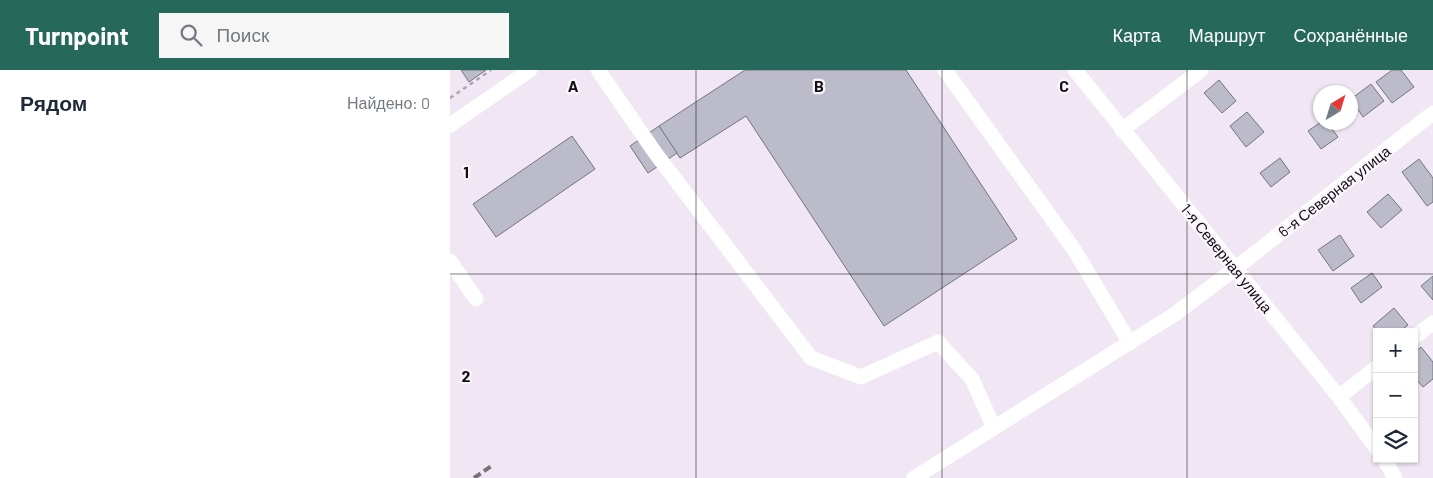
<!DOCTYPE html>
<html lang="ru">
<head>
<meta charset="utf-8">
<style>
  :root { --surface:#fff; --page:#f6f6f7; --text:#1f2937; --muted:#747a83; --line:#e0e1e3; --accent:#26695a }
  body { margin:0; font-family:Barlow,sans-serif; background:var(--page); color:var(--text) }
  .controls { position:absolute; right:15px; bottom:15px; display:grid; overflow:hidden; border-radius:0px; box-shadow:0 1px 4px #0004 }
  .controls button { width:45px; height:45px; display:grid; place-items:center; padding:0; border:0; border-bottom:1px solid var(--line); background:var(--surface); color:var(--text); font:25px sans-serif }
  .compass { position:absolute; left:863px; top:15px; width:45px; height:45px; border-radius:50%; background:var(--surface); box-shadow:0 1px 4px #0004; rotate:38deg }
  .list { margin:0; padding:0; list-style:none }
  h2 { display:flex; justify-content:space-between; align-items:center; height:65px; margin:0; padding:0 20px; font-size:21px }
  h2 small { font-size:16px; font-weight:400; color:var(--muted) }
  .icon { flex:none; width:28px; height:28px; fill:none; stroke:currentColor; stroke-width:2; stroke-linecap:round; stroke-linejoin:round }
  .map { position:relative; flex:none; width:983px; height:408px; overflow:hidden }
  header { display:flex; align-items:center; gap:30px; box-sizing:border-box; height:70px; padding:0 25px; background:var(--accent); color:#fff }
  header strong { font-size:24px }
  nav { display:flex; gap:28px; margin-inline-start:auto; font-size:18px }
  .search { width:350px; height:45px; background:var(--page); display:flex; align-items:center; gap:12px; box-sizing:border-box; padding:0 18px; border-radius:0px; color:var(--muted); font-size:19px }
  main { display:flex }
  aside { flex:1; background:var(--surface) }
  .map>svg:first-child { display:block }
  .building { fill:#bcbbc9; stroke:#747481 }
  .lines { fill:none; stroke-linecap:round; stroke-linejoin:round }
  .path { stroke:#ada5b0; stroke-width:2.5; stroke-dasharray:4 4; stroke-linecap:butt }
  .minor { stroke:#fff; stroke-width:15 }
  .rail { stroke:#767078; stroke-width:4; stroke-dasharray:8 4; stroke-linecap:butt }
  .grid { fill:none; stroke:#110e12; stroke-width:1; stroke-opacity:0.55 }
  .labels { text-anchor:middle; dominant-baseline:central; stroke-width:4.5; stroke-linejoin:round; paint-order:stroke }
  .street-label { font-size:15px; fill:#110e12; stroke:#fbf5fd }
  .grid-label { font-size:16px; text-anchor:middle; font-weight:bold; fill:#110e12; stroke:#fbf5fd; stroke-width:4.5; stroke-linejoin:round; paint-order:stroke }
</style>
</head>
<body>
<header>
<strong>Turnpoint</strong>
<div class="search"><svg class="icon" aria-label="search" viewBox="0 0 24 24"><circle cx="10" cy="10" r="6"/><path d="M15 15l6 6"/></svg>Поиск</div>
<nav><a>Карта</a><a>Маршрут</a><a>Сохранённые</a></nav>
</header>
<main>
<aside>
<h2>Рядом<small>Найдено: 0</small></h2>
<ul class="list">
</ul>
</aside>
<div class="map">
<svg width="983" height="408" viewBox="0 0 983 408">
  <rect width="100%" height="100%" fill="#f0e6f4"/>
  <g class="building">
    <polygon points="11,0 36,0 19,12"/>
    <polygon points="295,0 456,0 567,169 434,256 296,46 230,88 209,56"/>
    <polygon points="942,0 951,0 964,17 942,33 926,12"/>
    <polygon points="769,10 786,31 772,43 754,23"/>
    <polygon points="921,14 934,31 913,47 901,29"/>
    <polygon points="797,42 814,62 796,77 780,56"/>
    <polygon points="871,52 877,52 888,67 871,79 858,61"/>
    <polygon points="209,56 227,83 198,103 180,76"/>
    <polygon points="122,66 145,99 46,167 23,134"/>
    <polygon points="830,88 840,102 821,117 810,103"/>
    <polygon points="969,89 983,108 983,132 977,136 952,102"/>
    <polygon points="938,124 952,140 931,158 917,142"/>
    <polygon points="890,165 904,186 883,201 868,180"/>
    <polygon points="922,203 932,217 911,233 901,218"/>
    <polygon points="983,206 983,230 971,216"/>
    <polygon points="944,238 958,255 949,262 928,262 923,256"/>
    <polygon points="971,277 983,292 983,309 973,317 964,307 964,283"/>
  </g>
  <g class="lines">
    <polyline class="path" points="0,28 41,0"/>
    <g class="minor">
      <polyline points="148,0 206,84 361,288 411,307 488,272 522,309 544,358"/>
      <polyline points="495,0 625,181 680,273"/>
      <polyline points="625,0 889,327 927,379"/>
      <polyline points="0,55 80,0"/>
      <polyline points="672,60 751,0"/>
      <polyline points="0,191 26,229"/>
      <polyline points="964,267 983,253"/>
      <polyline points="889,327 927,297"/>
      <polyline points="934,389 945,408"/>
      <polyline points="464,408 725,244 786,198 983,43"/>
    </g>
    <polyline class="rail" points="24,408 43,395"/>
  </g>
  <path class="grid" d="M246,0V408M492,0V408M737,0V408M0,204H983"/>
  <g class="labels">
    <g class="street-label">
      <text transform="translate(884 121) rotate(-38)">6-я Северная улица</text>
      <text transform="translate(777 188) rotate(51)">1-я Северная улица</text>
    </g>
  </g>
  <g class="grid-label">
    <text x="123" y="22">A</text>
    <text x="369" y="22">B</text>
    <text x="614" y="22">C</text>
    <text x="16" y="108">1</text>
    <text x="16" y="312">2</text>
  </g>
</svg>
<div class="controls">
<button>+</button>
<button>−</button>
<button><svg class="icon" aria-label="layers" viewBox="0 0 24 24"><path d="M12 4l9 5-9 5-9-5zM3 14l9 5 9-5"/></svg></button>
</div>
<svg class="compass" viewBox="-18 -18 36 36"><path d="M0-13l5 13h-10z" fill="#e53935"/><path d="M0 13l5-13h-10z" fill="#747a83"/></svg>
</div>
</main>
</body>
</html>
